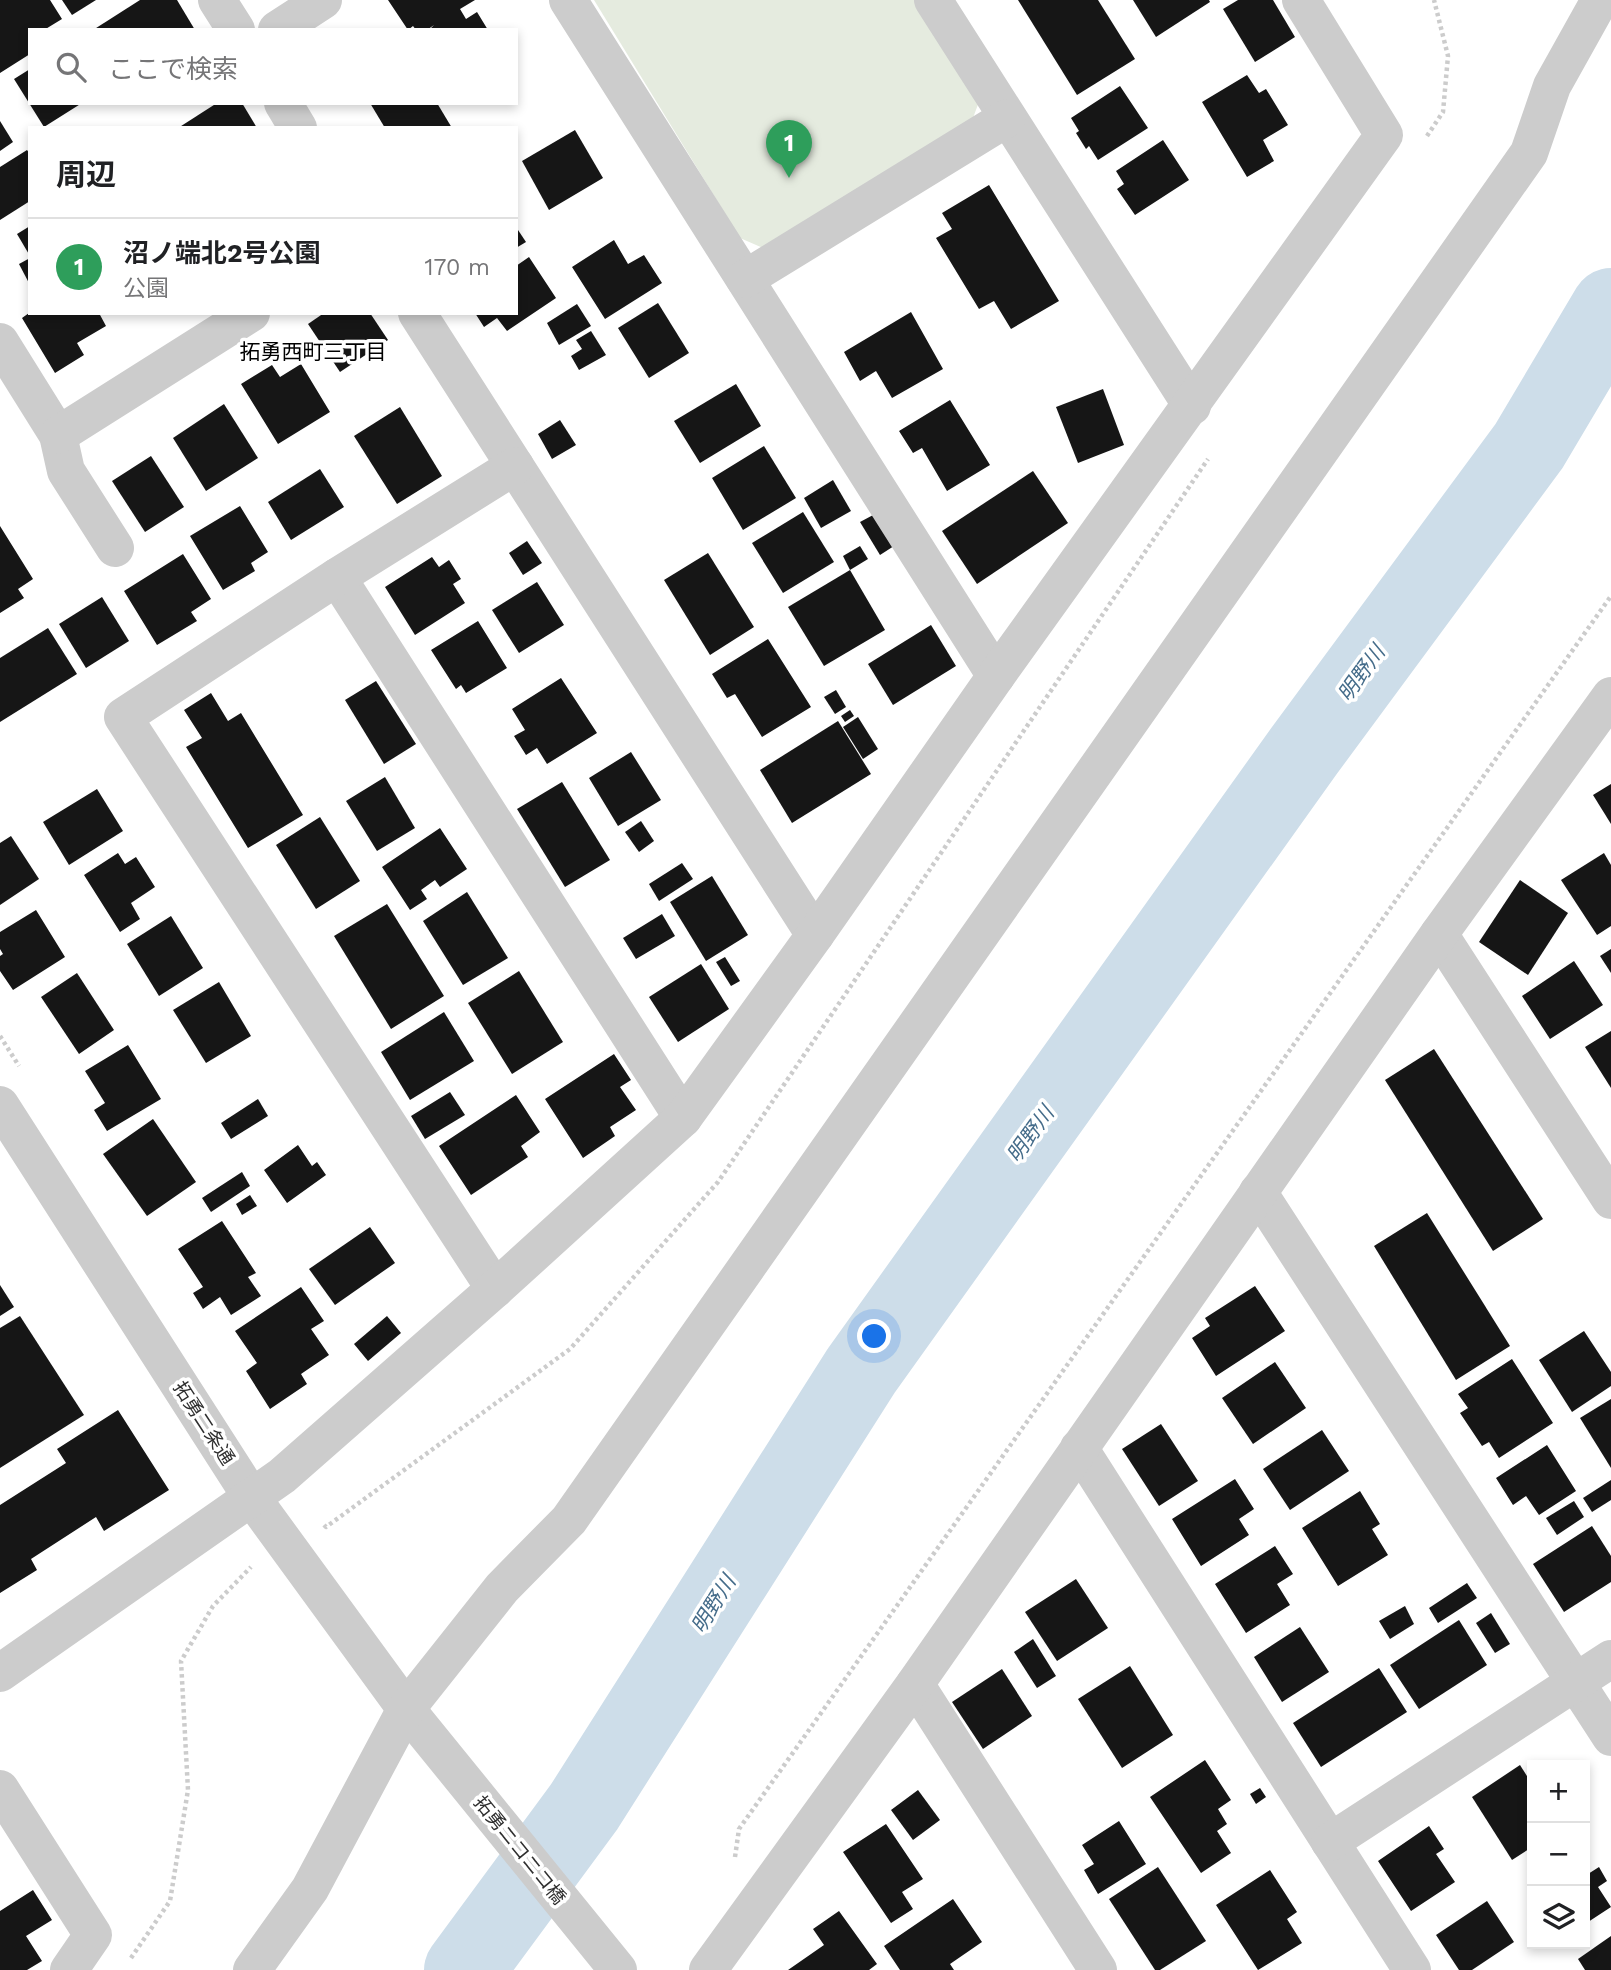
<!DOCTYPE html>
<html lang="ja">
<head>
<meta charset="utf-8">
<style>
  :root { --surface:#fff; --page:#f6f6f6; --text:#202124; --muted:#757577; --line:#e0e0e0; --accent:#d44447 }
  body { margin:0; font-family:"Work Sans","Noto Sans JP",sans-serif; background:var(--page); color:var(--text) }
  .controls { position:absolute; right:21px; bottom:21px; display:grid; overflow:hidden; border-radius:0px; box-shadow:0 4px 10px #0003 }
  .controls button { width:63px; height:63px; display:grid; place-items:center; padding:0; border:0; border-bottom:2px solid var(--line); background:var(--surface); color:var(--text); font:35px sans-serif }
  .you { position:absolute; left:875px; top:1337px; width:24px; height:24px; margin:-18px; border:5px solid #fff; border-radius:50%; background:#1a73e8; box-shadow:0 0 0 10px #1a73e833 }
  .badge { display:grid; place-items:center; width:46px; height:46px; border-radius:50%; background:var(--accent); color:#fff; font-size:23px; font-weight:700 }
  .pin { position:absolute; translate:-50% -58px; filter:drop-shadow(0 2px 4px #0008) }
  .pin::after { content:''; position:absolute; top:37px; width:24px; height:21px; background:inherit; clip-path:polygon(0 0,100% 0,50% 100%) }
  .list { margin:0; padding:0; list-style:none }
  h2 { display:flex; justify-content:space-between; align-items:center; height:91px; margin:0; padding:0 28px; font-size:30px }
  h2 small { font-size:23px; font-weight:400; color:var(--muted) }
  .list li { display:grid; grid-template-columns:46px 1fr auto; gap:21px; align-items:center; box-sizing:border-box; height:98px; padding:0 28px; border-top:2px solid var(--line) }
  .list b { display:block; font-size:26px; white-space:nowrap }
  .list p { margin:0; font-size:23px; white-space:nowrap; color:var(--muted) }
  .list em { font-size:23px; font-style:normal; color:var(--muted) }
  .icon { flex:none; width:38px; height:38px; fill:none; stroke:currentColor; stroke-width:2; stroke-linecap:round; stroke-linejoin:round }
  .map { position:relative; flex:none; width:1611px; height:1970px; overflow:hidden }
  .search { position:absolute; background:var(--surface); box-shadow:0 4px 10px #0003; left:28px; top:28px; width:490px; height:77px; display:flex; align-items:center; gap:18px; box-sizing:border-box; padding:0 24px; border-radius:0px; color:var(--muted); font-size:26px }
  .panel { position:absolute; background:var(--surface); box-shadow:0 4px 10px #0003; left:28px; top:126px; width:490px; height:189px; border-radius:0px }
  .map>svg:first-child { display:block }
  .green { fill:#e5ebdf }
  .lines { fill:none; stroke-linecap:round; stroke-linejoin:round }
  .river { stroke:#cddde9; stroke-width:80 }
  .building { fill:#161616 }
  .path { stroke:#ccc; stroke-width:4.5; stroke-dasharray:3.5 3.5; stroke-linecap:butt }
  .minor { stroke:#ccc; stroke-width:38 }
  .labels { text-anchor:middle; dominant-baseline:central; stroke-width:7; stroke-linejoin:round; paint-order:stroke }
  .street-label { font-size:19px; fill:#2f2f2f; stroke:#fff }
  .neighbourhood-label { font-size:21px; fill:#000; stroke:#fff }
  .water-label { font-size:21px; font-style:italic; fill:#456c8a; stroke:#fff }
</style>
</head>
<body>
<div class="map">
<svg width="1611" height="1970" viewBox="0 0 1611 1970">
  <rect width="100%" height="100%" fill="#fff"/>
  <polygon class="green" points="594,0 917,0 980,99 973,118 763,248 740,238"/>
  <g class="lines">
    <polyline class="river" points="464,1970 584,1807 861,1371 1304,751 1529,446 1611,308"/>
  </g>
  <g class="building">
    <polygon points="0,0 50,0 62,19 44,30 30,30 30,54 0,73"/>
    <polygon points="62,0 96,0 72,15"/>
    <polygon points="140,0 177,0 195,30 93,30"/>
    <polygon points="388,0 475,0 460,9 466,19 477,12 488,30 429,30 434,25 427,30 416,30 413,26 408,30"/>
    <polygon points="1018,0 1098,0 1135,59 1077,95"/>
    <polygon points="1133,0 1209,0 1210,2 1156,37"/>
    <polygon points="1238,0 1273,0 1295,37 1255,62 1223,9"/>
    <polygon points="30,69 30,103 82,103 44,127 14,79"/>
    <polygon points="1247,75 1259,93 1266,89 1288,125 1263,140 1274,161 1247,177 1202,102"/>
    <polygon points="1120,86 1148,128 1098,160 1089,146 1086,149 1076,133 1079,131 1071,118"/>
    <polygon points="217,103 242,103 257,128 178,128"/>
    <polygon points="370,103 437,103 452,128 385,128"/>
    <polygon points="0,121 13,142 0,151"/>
    <polygon points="575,130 603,178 549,210 522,161"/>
    <polygon points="1163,140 1189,180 1135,215 1117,189 1124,184 1116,171"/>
    <polygon points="27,150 30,154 30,201 0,220 0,167"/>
    <polygon points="989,185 1059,301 1011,329 994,301 979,309 936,238 952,229 942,213"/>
    <polygon points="30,226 30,256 17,234"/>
    <polygon points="516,227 526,242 516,248"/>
    <polygon points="614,240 628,264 644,255 662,283 605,319 572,267"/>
    <polygon points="529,257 556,298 507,331 497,318 484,327 475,313 516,313 516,266"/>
    <polygon points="30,258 30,285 19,264"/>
    <polygon points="658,303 689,353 649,378 618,328"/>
    <polygon points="577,304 591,326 559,345 547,323"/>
    <polygon points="911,312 943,369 892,398 876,371 860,381 844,352"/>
    <polygon points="29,313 99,313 106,326 77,343 84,355 55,373 22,318"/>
    <polygon points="324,313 370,313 388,340 340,372 308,324"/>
    <polygon points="591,331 606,355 579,370 571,356 582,349 576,340"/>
    <polygon points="301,364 330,412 278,444 241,384 272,365 280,377"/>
    <polygon points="736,384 761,426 700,463 674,421"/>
    <polygon points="1103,389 1124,445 1078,463 1056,407"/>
    <polygon points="950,400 990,465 947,491 922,448 913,453 899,431"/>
    <polygon points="224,404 258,458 206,491 173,438"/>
    <polygon points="400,407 442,476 397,504 354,436"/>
    <polygon points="560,420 576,445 552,459 538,434"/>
    <polygon points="764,446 796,498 743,530 712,478"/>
    <polygon points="151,456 184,507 145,532 112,481"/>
    <polygon points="320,469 344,507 291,540 268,502"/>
    <polygon points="1033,471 1068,523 977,584 942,531"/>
    <polygon points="833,480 851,511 821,528 804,498"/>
    <polygon points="240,506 268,552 251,563 255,571 223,590 190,536"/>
    <polygon points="803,512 834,562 783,593 752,543"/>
    <polygon points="875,514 894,546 880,555 860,522"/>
    <polygon points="0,526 33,579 18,589 24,598 0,613"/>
    <polygon points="527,541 542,563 523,575 509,553"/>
    <polygon points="860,546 868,559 850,570 843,556"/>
    <polygon points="708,553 754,627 710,655 664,580"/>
    <polygon points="183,554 211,599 191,612 197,621 157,645 124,591"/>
    <polygon points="432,557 439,567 449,560 461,579 453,584 465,603 415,635 385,587"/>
    <polygon points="850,570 885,630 824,666 788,607"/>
    <polygon points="537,582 564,625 519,653 492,610"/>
    <polygon points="102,597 129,641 86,668 59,624"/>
    <polygon points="478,621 507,668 466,693 461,685 456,689 431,650"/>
    <polygon points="931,625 956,666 893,705 868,664"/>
    <polygon points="48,628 77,674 0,722 0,658"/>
    <polygon points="768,639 811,707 762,737 735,694 727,698 712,674"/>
    <polygon points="561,678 597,733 547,764 537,748 526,755 514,736 525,730 512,709"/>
    <polygon points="376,681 416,744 384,764 345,700"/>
    <polygon points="836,690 846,707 835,714 824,697"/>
    <polygon points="211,693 228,721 241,713 303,815 248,848 186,747 202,738 184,710"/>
    <polygon points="850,710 854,716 845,722 841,716"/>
    <polygon points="858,717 878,749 863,759 843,727"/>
    <polygon points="838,721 871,774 792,823 760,770"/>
    <polygon points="631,752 661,800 618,826 589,778"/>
    <polygon points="385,777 415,828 377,851 346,801"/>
    <polygon points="562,782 610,860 565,887 517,809"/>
    <polygon points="1611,784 1611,824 1593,795"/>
    <polygon points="97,789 123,831 69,865 43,822"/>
    <polygon points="320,817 360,881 316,909 276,845"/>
    <polygon points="641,821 654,841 639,852 625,832"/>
    <polygon points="440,828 467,869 440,887 435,880 421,890 427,899 410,910 382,867"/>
    <polygon points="11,836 39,879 0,905 0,843"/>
    <polygon points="118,853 125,864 136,857 155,887 131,903 140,919 120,932 84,875"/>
    <polygon points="1604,853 1611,865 1611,926 1597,935 1561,880"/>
    <polygon points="682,863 693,879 659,901 649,884"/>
    <polygon points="712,876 748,935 706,961 670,902"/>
    <polygon points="1520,880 1568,913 1528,975 1479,942"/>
    <polygon points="467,892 508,958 463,985 423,921"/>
    <polygon points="387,904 444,996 391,1029 334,936"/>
    <polygon points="36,910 65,957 13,990 0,971 0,956 3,954 0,949 0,932"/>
    <polygon points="662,914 675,936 636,959 623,938"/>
    <polygon points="171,916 203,968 159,996 127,944"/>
    <polygon points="1611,949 1611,973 1600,956"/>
    <polygon points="725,957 740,981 731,986 716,962"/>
    <polygon points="1574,961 1603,1005 1550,1039 1522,996"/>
    <polygon points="701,964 729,1009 678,1042 649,997"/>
    <polygon points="519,971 563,1042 512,1074 468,1003"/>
    <polygon points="77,973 114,1030 79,1054 41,997"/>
    <polygon points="219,982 251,1036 206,1063 173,1010"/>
    <polygon points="444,1012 474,1061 410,1100 381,1052"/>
    <polygon points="1611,1031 1611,1088 1585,1047"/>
    <polygon points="128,1045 161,1099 107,1131 94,1110 105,1103 85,1071"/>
    <polygon points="1434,1049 1543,1219 1493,1251 1385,1080"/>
    <polygon points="614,1054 631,1080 620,1087 636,1110 610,1127 615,1136 583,1158 545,1099"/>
    <polygon points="450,1092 465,1115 425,1139 411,1116"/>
    <polygon points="516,1095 540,1132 521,1146 528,1157 471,1195 439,1146"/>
    <polygon points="258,1099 268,1116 231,1139 221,1123"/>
    <polygon points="153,1119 196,1182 147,1216 103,1154"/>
    <polygon points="298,1145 312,1166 317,1162 326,1175 287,1203 264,1170"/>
    <polygon points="242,1172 250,1186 211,1212 202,1198"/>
    <polygon points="250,1195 257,1206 242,1215 236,1204"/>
    <polygon points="1427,1213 1510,1346 1456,1380 1374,1246"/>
    <polygon points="222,1221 256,1273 248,1277 261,1296 231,1315 220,1297 203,1309 193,1293 203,1287 178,1249"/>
    <polygon points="370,1227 395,1263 335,1305 309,1269"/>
    <polygon points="0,1285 14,1307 0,1316"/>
    <polygon points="1255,1286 1285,1331 1216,1376 1192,1338 1210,1326 1205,1318"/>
    <polygon points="301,1287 324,1321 311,1329 329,1355 301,1374 307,1384 270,1409 246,1371 257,1363 235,1331"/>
    <polygon points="20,1316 84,1415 0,1468 0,1328"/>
    <polygon points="387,1316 401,1333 368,1361 354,1344"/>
    <polygon points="1584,1331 1611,1372 1611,1386 1572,1412 1539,1360"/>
    <polygon points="1512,1359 1553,1423 1499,1458 1489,1442 1482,1446 1460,1413 1468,1408 1458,1394"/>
    <polygon points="1275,1362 1306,1408 1253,1444 1222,1398"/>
    <polygon points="1611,1399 1611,1468 1580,1418"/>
    <polygon points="118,1410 169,1490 104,1531 96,1517 31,1559 37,1570 0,1593 0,1505 66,1463 57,1449"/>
    <polygon points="1161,1424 1198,1481 1159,1506 1122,1449"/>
    <polygon points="1322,1430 1349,1471 1290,1510 1263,1469"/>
    <polygon points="1547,1445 1576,1491 1539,1515 1526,1496 1513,1505 1496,1478"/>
    <polygon points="1235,1479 1254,1509 1239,1519 1249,1535 1201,1566 1172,1519"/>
    <polygon points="1611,1480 1611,1500 1592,1512 1583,1498"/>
    <polygon points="1360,1491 1380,1524 1372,1529 1388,1555 1338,1586 1302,1528"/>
    <polygon points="1574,1501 1584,1517 1557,1535 1546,1518"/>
    <polygon points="1592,1526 1611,1556 1611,1582 1564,1612 1533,1564"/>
    <polygon points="1275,1546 1293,1574 1277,1584 1290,1605 1246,1633 1215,1584"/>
    <polygon points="1076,1579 1108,1628 1057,1661 1025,1612"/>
    <polygon points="1467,1583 1477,1598 1438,1623 1429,1608"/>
    <polygon points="1405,1606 1414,1624 1390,1639 1379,1621"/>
    <polygon points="1491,1613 1510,1644 1495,1653 1476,1623"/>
    <polygon points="1459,1620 1487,1665 1419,1709 1390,1665"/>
    <polygon points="1300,1627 1329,1672 1282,1702 1254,1657"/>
    <polygon points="1033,1639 1056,1676 1037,1688 1014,1652"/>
    <polygon points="1130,1666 1173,1735 1122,1768 1078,1699"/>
    <polygon points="1379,1668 1407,1712 1321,1767 1293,1723"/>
    <polygon points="1002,1669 1032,1716 983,1749 952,1702"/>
    <polygon points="1205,1760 1231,1800 1218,1809 1227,1824 1217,1831 1231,1853 1201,1873 1150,1797"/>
    <polygon points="1520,1765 1532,1784 1532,1847 1512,1860 1472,1797"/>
    <polygon points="1260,1788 1266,1797 1256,1804 1250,1794"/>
    <polygon points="918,1790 940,1820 913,1840 891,1810"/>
    <polygon points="1119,1821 1146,1864 1098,1894 1084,1870 1094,1864 1082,1845"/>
    <polygon points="886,1824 923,1879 902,1892 913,1909 891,1923 843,1852"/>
    <polygon points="1429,1826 1444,1849 1436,1854 1455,1882 1411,1911 1378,1861"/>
    <polygon points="1158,1867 1206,1941 1160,1970 1155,1970 1109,1899"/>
    <polygon points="1599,1867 1607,1881 1598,1887 1611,1907 1585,1924 1585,1868 1588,1874"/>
    <polygon points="1270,1870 1297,1912 1287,1919 1302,1943 1258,1970 1216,1905"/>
    <polygon points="33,1890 52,1920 26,1936 42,1961 27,1970 0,1970 0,1911"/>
    <polygon points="953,1899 982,1942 950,1964 954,1970 900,1970 884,1946"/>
    <polygon points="1487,1901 1514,1942 1472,1970 1459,1970 1436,1935"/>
    <polygon points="839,1911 877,1964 869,1970 788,1970 824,1945 813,1929"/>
    <polygon points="1611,1936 1611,1970 1585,1970 1578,1959"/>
  </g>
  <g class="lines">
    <g class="path">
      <polyline points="1427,136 1443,112 1448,56 1434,0"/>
      <polyline points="0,1036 19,1066"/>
      <polyline points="324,1525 326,1527 570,1349 718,1182 1208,459"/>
      <polyline points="735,1857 739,1829 1611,596"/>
      <polyline points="131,1958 170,1901 188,1790 181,1661 213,1606 251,1567"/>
    </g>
    <g class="minor">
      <polyline points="217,0 236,30"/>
      <polyline points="568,0 996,676"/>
      <polyline points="933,0 1192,406"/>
      <polyline points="277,30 323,0"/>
      <polyline points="283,103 298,128"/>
      <polyline points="745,279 1007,118"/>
      <polyline points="417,313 815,935"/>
      <polyline points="0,342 58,435 66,471 115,548"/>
      <polyline points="58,435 251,313"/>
      <polyline points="337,577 683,1118"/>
      <polyline points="1439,934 1611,1200"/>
      <polyline points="0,1105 252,1498 406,1709 618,1970"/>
      <polyline points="1258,1192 1611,1737"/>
      <polyline points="495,1289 123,717 337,577 515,466"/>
      <polyline points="1079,1448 1412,1970"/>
      <polyline points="0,1673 282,1476 495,1289 683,1118 815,935 996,676 1384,135 1301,0"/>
      <polyline points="915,1684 1098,1970"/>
      <polyline points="0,1789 93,1935 69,1970"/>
      <polyline points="1330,1842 1611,1659"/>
      <polyline points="252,1970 310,1889 406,1709 502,1588 569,1520 1529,153 1552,86 1600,0"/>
      <polyline points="708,1970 915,1684 1439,934 1611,696"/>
    </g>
  </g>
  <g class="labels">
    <g class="street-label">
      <text transform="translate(204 1423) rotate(57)">拓勇二条通</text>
      <text transform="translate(520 1850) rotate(51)">拓勇ニコニコ橋</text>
    </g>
    <g class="neighbourhood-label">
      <text x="313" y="351">拓勇西町三丁目</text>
    </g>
    <g class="water-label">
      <text transform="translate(1361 673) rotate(-54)">明野川</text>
      <text transform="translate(1030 1134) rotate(-54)">明野川</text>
      <text transform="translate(713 1604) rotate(-58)">明野川</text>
    </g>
  </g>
</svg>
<div class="controls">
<button>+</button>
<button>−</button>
<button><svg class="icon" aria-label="layers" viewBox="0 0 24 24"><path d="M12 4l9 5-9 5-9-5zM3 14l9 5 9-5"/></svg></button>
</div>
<div class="you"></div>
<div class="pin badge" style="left:789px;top:178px;background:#2e9e5b">1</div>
<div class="search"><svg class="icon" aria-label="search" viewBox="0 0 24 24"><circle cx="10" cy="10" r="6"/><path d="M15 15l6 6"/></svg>ここで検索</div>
<section class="panel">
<h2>周辺<small></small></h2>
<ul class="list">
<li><span class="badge" style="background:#2e9e5b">1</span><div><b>沼ノ端北2号公園</b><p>公園</p></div><em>170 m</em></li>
</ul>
</section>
</div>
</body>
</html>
